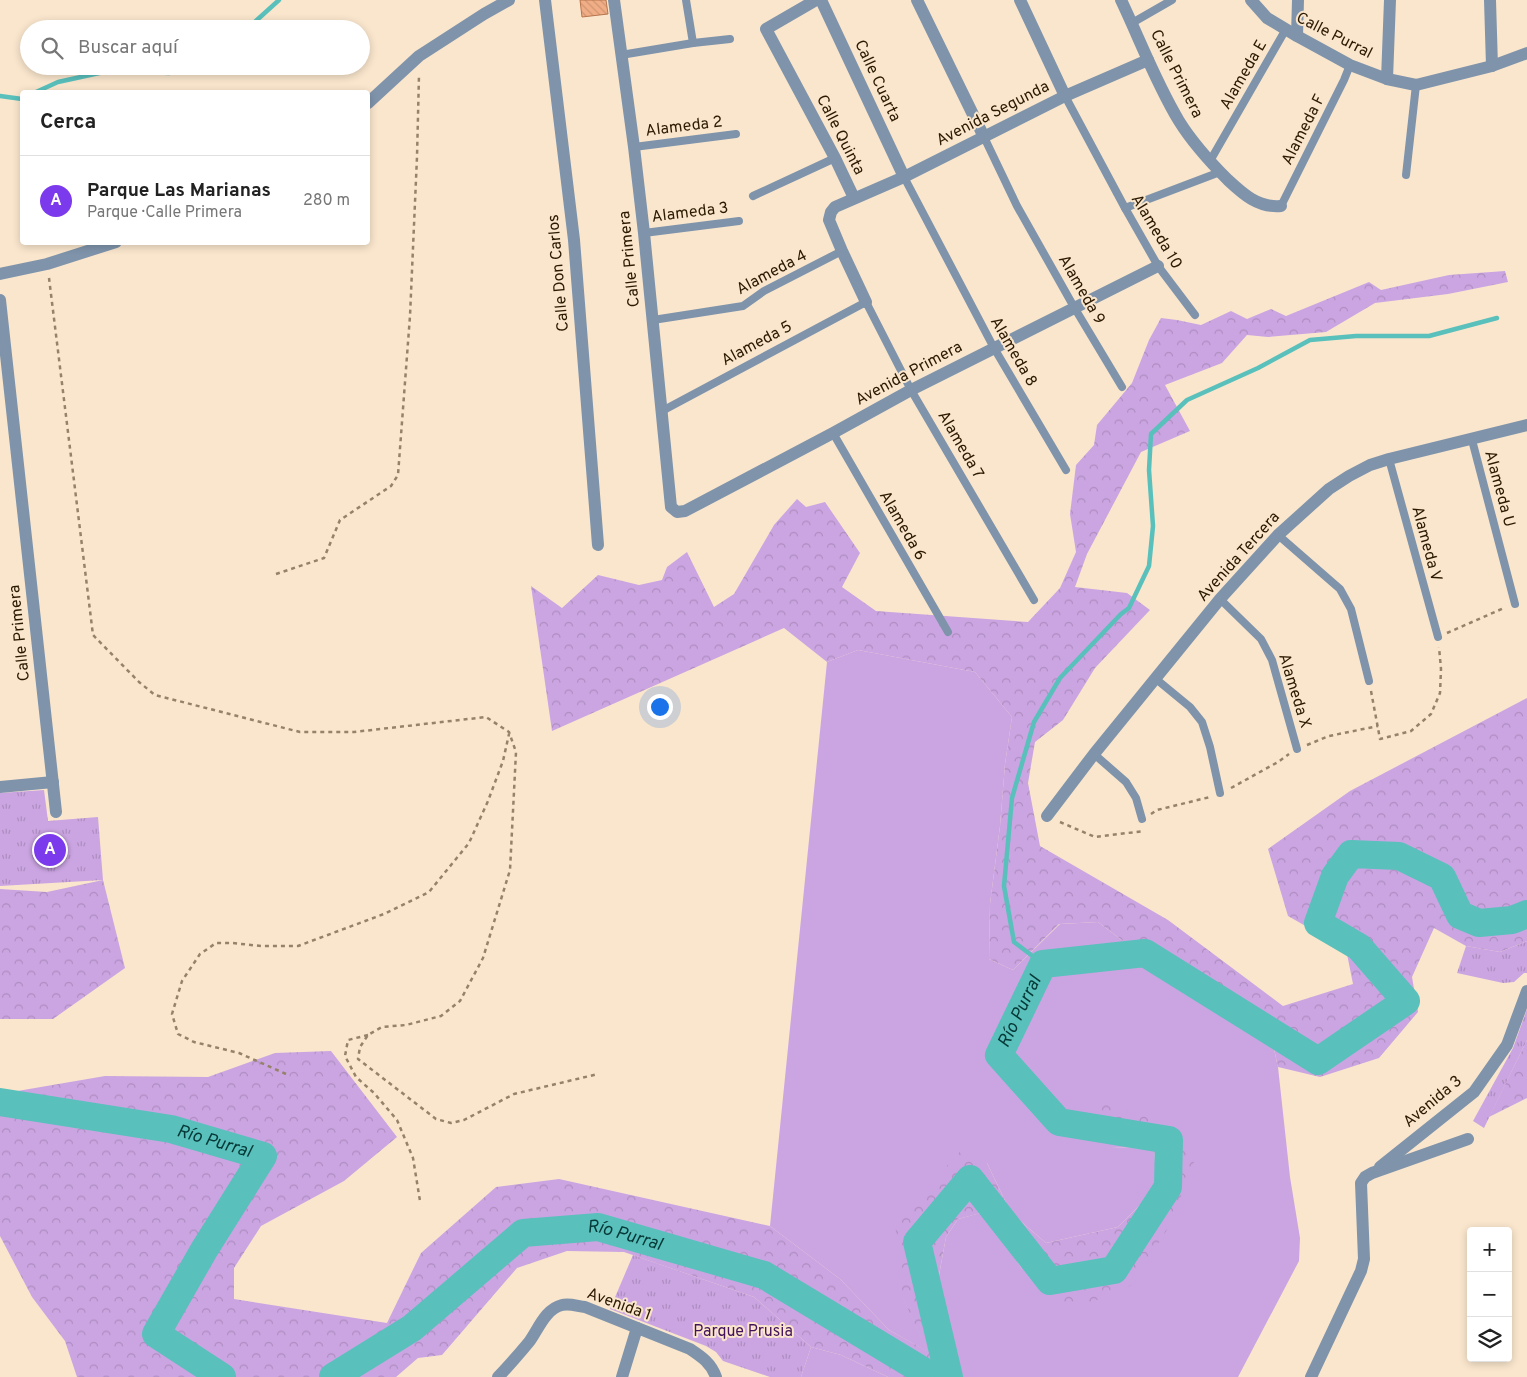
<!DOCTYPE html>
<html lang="es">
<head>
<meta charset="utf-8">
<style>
  :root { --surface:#fff; --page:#f6f6f6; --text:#222; --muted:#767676; --line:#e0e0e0; --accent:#7c3aed }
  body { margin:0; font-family:Overpass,sans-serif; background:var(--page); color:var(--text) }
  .controls { position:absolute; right:15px; bottom:15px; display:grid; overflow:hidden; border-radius:5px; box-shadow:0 2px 8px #0003 }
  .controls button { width:45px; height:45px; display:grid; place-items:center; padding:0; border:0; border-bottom:1px solid var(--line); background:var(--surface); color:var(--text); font:25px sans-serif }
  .you { position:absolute; left:659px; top:706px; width:18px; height:18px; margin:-12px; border:4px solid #fff; border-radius:50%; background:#1a73e8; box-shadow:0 0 0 8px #1a73e833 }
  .badge { display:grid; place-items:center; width:32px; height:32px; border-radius:50%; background:var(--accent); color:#fff; font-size:16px; font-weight:700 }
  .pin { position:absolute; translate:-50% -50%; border:2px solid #fff; box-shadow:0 1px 5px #0006 }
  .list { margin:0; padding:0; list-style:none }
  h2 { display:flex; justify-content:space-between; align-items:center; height:65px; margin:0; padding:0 20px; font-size:21px }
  h2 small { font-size:16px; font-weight:400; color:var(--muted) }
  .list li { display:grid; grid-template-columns:32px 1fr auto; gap:15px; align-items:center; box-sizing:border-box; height:90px; padding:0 20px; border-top:1px solid var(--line) }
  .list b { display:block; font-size:19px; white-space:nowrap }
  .list p { margin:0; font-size:16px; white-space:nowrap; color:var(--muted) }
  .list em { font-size:16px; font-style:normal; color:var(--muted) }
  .icon { flex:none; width:28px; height:28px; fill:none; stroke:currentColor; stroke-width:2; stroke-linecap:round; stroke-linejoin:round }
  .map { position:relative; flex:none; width:1527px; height:1377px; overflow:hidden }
  .search { position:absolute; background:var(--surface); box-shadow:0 2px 8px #0003; left:20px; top:20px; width:350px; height:55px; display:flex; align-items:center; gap:12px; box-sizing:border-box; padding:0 18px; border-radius:28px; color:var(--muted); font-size:19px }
  .panel { position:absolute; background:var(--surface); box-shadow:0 2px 8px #0003; left:20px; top:90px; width:350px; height:155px; border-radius:5px }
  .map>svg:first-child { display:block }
  .grass { fill:#cba5e2 }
  .forest { fill:url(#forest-crowns) }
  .park { fill:url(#park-tufts) }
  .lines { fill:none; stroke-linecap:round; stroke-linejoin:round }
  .stream { stroke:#59c0bc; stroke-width:4.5 }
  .river { stroke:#59c0bc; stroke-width:28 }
  .building { fill:url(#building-back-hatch); stroke:#b7754d }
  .path { stroke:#958269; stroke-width:2.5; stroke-dasharray:4 4; stroke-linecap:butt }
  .service { stroke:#7f94ab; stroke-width:8 }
  .minor { stroke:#7f94ab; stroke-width:12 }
  .tertiary { stroke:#7f94ab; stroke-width:12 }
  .labels { text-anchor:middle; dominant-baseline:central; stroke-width:4; stroke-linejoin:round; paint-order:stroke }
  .street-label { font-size:16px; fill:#2b1900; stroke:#fae6cd }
  .park-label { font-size:16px; fill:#44135c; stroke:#fae6cd }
  .water-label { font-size:18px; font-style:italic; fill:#053836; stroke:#fae6cd }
</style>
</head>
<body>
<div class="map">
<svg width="1527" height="1377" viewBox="0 0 1527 1377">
  <defs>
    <pattern id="forest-crowns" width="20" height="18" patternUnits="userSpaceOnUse" patternTransform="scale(1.25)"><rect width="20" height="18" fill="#cba5e2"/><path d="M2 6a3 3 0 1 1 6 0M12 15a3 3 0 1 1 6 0" fill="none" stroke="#ae8dc0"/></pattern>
    <pattern id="park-tufts" width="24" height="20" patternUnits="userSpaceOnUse" patternTransform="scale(1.25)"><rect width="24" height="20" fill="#cba5e2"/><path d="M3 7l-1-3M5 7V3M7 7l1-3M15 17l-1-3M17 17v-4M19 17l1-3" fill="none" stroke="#ae8dc0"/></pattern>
    <pattern id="building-back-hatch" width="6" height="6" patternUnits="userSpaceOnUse" patternTransform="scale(1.25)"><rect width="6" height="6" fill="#f1ae86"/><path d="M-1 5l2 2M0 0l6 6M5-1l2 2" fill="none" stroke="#cf9572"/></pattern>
  </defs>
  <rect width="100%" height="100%" fill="#fae6cd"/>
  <g class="grass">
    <polygon points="858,650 975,672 1012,717 1005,764 1000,826 990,904 989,959 1013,970 1060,924 1098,922 1219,1014 1274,1049 1278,1067 1290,1177 1300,1238 1299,1261 1238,1377 963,1377 937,1286 946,1237 958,1219 984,1212 992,1221 1022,1269 1171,1223 1171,1125 1112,1147 1154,1149 1157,1188 1118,1227 1046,1243 1011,1213 987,1163 903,1297 928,1352 889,1330 840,1279 770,1226 827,662"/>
    <polygon points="811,1347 841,1355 888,1377 801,1377"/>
  </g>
  <g class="forest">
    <polygon points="1505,271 1508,282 1448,294 1375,303 1326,332 1268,337 1247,335 1222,363 1165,385 1190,431 1141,452 1087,554 1075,587 1127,593 1150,610 1095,668 1063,720 1035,742 1028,783 1040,846 1168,920 1283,1006 1353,984 1346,949 1288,916 1268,849 1350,791 1527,698 1527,941 1500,952 1466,946 1434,928 1412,977 1418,1012 1379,1058 1320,1077 1278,1067 1274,1049 1219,1014 1098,922 1059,924 1013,970 989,959 990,904 1000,826 1005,764 1012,717 975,672 858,650 827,662 784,628 552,731 531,586 562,608 598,575 639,585 662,580 667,567 687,552 714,607 734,594 774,525 797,499 806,507 825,502 860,553 842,587 876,611 1028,622 1060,588 1076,552 1070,514 1076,465 1094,445 1097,425 1132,383 1149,340 1161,318 1177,320 1201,325 1231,311 1247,319 1271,309 1286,316 1369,282 1381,290 1449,275"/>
    <polygon points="103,880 125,968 53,1019 0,1019 0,889 47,892"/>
    <polygon points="1527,1040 1527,1098 1489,1117"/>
    <polygon points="331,1051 397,1137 344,1181 261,1226 234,1268 234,1299 387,1323 421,1253 496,1187 559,1179 770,1226 840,1279 889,1330 927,1351 903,1298 895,1223 965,1146 987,1163 1011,1213 1046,1243 1118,1227 1157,1188 1154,1149 1112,1147 1078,1127 1094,1099 1171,1125 1195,1159 1171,1223 1134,1284 1074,1310 1022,1269 992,1221 985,1212 958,1219 946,1237 937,1286 963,1377 888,1377 841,1355 811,1347 754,1297 624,1252 567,1251 517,1268 442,1355 418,1358 396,1377 77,1377 65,1341 32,1297 0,1236 0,1094 105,1076 208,1077 275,1053"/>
  </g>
  <g class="park">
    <polygon points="44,790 48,821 98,817 103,880 0,886 0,793"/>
    <polygon points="1527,941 1527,973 1524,973 1514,982 1503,983 1457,973 1466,946 1500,952"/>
    <polygon points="1527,1009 1527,1040 1484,1128 1473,1121 1513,1048"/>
    <polygon points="633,1255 754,1297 811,1347 801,1377 770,1377 723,1361 716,1352 706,1346 610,1309"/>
  </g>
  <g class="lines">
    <g class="stream">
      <polyline points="247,29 279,0"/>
      <polyline points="36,92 58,82 113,70 169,73 183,66"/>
      <polyline points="0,96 22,99"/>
      <polyline points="1043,964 1014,942 1004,886 1012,798 1034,722 1060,678 1121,614 1129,608 1149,566 1153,526 1149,470 1151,434 1187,400 1258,368 1310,340 1356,336 1429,336 1497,318"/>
    </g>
    <g class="river">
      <path id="s1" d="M0,1102L171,1129L263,1156L204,1250L156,1334L222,1377"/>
      <path id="s2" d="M333,1377L412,1328L523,1233L598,1227L764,1275L933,1377"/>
      <path id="s3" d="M949,1377L917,1242L970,1179L1050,1281L1114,1270L1168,1187L1169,1140L1059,1122L999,1055L1043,964L1145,953L1318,1061L1406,1001L1359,947L1318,923L1335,876L1351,854L1399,856L1442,877L1460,915L1479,923L1512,920L1527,914"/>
    </g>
  </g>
  <polygon class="building" points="580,0 606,0 608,14 582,17"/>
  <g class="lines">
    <g class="path">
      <polyline points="49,278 93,635 139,682 155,695 300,732 354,732 486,717 509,732 516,752 510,870 483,958 460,1001 441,1016 406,1025 382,1027 368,1035 360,1047 358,1059 436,1119 451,1123 464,1120 514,1094 598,1074"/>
      <polyline points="276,574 324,558 340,520 391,486 398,475 410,316 417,157 419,75"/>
      <polyline points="1447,633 1504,608"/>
      <polyline points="1371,691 1380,739 1411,731 1431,714 1440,693 1441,669 1439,647"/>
      <polyline points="1307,745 1329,736 1378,726"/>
      <polyline points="1231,788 1278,762 1289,754"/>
      <polyline points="1151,814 1157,810 1210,797"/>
      <polyline points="1060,822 1095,837 1144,831"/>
      <polyline points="368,1035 348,1040 345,1056 356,1077 374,1093 397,1120 413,1158 420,1201"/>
      <polyline points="286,1074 239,1053 194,1042 178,1034 172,1014 182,981 200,954 216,943 232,943 261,946 298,946 384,914 429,892 469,843 488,801 503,761 509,734"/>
    </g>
    <g class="service">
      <polyline points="1132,23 1172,0"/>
      <polyline points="693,43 730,39"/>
      <polyline points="621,55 693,43 686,0"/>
      <polyline points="1065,96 1125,208 1158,266 1195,315"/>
      <polyline points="984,137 1017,206 1074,307 1122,387"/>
      <polyline points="634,147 736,134"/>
      <polyline points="1210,161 1286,29"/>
      <polyline points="1406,175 1416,85"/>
      <polyline points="904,177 994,348 1066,470"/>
      <polyline points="753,196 835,158"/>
      <polyline points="1281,206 1344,80 1350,65"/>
      <polyline points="1125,208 1220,172"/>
      <polyline points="644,233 739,221"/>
      <polyline points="653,320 743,306 764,291 842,251"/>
      <polyline points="662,411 866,302 911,390 1034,600"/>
      <polyline points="833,433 948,632"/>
      <polyline points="1472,440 1515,604"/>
      <polyline points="1389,459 1438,637"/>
      <polyline points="1278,535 1340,589 1351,609 1369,681"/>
      <polyline points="1220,599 1261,639 1272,660 1297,749"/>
      <polyline points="1156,679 1190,707 1202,722 1210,747 1220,793"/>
      <polyline points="1094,754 1126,782 1136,798 1142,819"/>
    </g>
    <g class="minor">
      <polyline points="545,0 574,240 598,545"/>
      <polyline points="614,0 634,147 644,233 671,507 677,512 685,511 833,433 911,390 1158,266"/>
      <polyline points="816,0 766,29 835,158 854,198"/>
      <polyline points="821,0 904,177"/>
      <polyline points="917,0 984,137"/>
      <polyline points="1020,0 1065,96"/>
      <path d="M1121,0C1140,40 1156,83 1179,121C1192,142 1210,162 1228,180C1243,194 1258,208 1281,206"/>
      <polyline points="1490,0 1492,66"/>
      <polyline points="1297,36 1298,0"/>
      <polyline points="1387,79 1390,0"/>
      <polyline points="0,300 56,812"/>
      <polyline points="866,302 842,251 829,220 831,212 835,207 904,177 1065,96 1148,60"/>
      <polyline points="0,787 53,782"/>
      <polyline points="1047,816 1094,754 1220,599 1278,535 1329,489 1349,476 1370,465 1389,459 1527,425"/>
      <polyline points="1380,1167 1474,1092 1507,1045 1527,991"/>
      <path d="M498,1377C509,1366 519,1354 529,1342C538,1330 545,1309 562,1305C569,1303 577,1306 585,1307L690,1349C702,1357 711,1363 716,1377"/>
      <polyline points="622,1377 637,1328"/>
      <polyline points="1311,1377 1361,1271 1364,1259 1361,1183 1365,1177 1372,1173 1468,1139"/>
    </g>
    <g class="tertiary">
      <polyline points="1251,0 1267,18 1297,36 1350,65 1387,79 1416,85 1492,66 1527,53"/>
      <polyline points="368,103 419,56 484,14 509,0"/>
      <polyline points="0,274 47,264 116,242"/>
    </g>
  </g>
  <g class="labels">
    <g class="street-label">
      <text transform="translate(1334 36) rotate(27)">Calle Purral</text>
      <text transform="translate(1176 74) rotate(63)">Calle Primera</text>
      <text transform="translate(1244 75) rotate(-60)">Alameda E</text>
      <text transform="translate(877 81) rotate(65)">Calle Cuarta</text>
      <text transform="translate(993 114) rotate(-27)">Avenida Segunda</text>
      <text transform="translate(684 127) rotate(-7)">Alameda 2</text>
      <text transform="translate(1304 130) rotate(-63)">Alameda F</text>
      <text transform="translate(840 135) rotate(63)">Calle Quinta</text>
      <text transform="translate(690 213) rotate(-7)">Alameda 3</text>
      <text transform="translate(1156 232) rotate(59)">Alameda 10</text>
      <text transform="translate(630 259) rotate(-96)">Calle Primera</text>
      <text transform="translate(559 273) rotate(-95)">Calle Don Carlos</text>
      <text transform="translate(772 273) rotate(-28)">Alameda 4</text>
      <text transform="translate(1081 290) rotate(60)">Alameda 9</text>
      <text transform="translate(757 344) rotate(-28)">Alameda 5</text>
      <text transform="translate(1013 352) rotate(60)">Alameda 8</text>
      <text transform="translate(909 374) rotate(-28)">Avenida Primera</text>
      <text transform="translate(960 445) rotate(60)">Alameda 7</text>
      <text transform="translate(1499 489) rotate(75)">Alameda U</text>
      <text transform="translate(902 526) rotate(60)">Alameda 6</text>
      <text transform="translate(1426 544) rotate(75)">Alameda V</text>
      <text transform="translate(1239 557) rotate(-48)">Avenida Tercera</text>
      <text transform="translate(20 633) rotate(-96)">Calle Primera</text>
      <text transform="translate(1294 691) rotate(73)">Alameda X</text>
      <text transform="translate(1433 1102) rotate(-40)">Avenida 3</text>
      <text transform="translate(619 1305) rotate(20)">Avenida 1</text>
    </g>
    <g class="park-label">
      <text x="743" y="1332">Parque Prusia</text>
    </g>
    <g class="water-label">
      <text stroke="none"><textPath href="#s3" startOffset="811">Río Purral</textPath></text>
      <text stroke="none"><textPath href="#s1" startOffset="218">Río Purral</textPath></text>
      <text stroke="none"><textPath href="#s2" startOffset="342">Río Purral</textPath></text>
    </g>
  </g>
</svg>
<div class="controls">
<button>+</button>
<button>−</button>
<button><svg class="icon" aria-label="layers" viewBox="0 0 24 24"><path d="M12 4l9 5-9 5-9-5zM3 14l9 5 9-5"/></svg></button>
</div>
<div class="you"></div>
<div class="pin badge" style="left:50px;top:850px">A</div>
<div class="search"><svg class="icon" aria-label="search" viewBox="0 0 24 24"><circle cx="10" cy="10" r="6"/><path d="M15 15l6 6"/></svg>Buscar aquí</div>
<section class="panel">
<h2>Cerca<small></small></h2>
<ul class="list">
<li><span class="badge">A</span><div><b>Parque Las Marianas</b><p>Parque · Calle Primera</p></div><em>280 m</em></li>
</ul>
</section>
</div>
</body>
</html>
